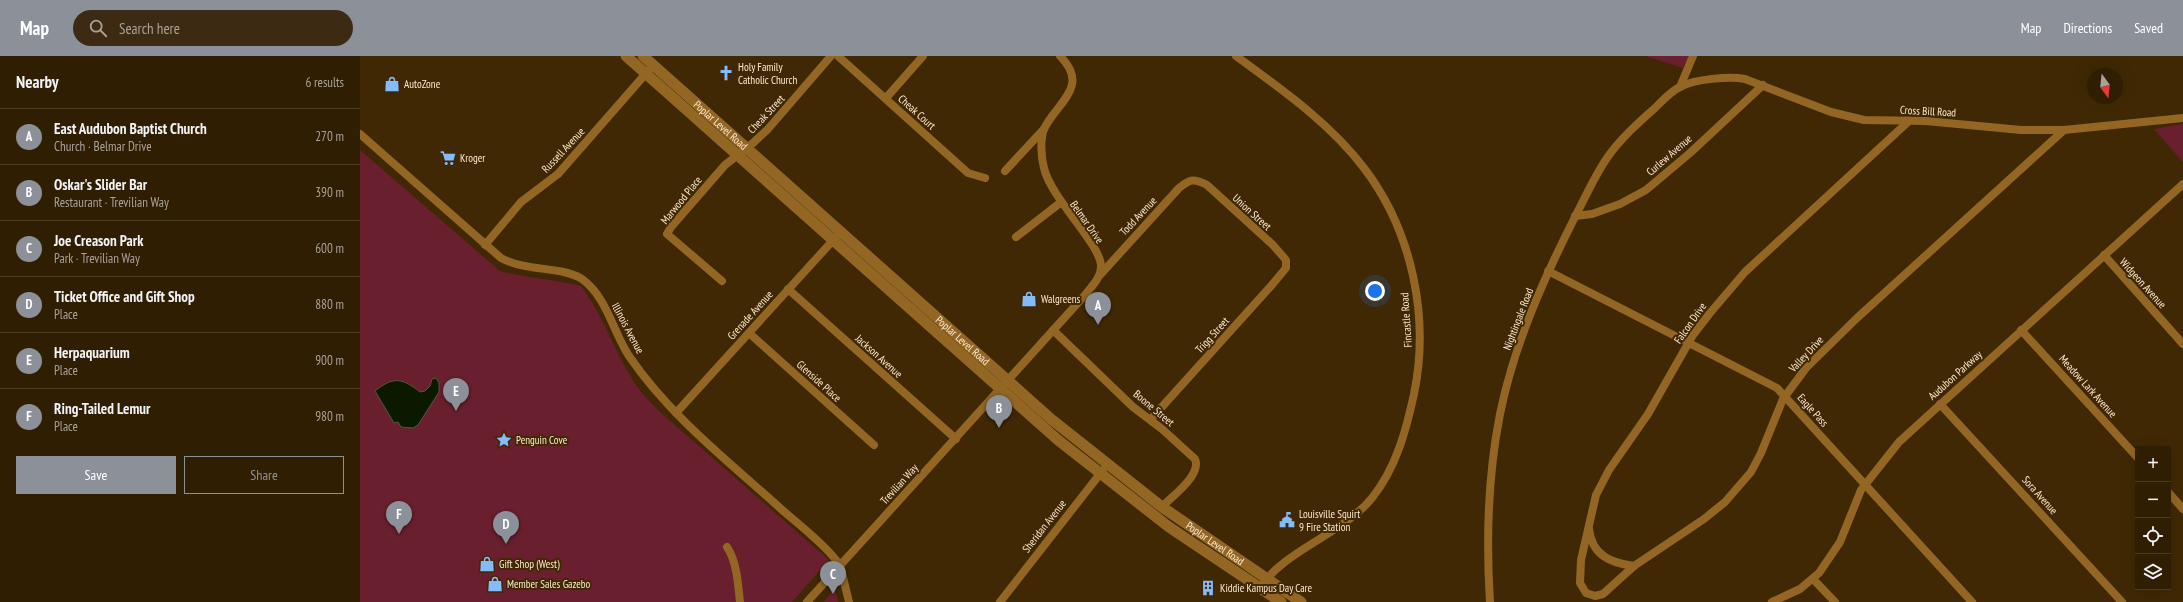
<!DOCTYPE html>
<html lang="en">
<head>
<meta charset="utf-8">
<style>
  :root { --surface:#301e03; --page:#3c2b12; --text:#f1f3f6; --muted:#a8a29a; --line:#4b3c25; --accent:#8c9099 }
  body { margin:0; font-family:"PT Sans Narrow",sans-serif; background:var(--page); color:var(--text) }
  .controls { position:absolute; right:12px; bottom:12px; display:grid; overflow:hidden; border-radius:0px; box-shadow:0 4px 16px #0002 }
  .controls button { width:36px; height:36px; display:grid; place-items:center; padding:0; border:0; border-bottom:1px solid var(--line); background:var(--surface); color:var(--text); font:20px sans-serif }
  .compass { position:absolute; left:1727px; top:12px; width:36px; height:36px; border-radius:50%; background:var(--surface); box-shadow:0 4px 16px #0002; rotate:165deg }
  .you { position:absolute; left:1015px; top:235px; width:14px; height:14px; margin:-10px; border:3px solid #fff; border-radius:50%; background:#1a73e8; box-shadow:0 0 0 6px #1a73e833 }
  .badge { display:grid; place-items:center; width:26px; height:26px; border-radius:50%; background:var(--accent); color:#fff; font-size:13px; font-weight:700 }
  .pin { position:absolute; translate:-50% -33px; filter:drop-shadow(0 1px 2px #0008) }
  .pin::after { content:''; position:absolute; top:21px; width:14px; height:12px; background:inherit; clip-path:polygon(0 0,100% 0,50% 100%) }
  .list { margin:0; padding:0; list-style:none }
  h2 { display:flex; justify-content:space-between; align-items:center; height:52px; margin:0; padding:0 16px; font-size:17px }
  h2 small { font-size:13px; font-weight:400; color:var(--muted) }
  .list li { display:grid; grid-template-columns:26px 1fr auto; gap:12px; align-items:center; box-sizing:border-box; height:56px; padding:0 16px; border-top:1px solid var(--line) }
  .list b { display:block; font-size:15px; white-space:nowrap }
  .list p { margin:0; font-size:13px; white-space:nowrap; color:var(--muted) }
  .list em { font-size:13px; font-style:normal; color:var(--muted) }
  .actions { display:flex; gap:8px; padding:12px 16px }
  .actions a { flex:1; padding:9px 0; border:1px solid var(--accent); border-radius:0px; text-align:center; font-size:14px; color:var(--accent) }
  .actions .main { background:var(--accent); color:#fff }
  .icon { flex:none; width:22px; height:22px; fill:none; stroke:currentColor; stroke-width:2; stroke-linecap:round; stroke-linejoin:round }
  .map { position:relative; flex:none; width:1823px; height:546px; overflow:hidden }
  header { display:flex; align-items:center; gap:24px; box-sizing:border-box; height:56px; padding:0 20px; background:var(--accent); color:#fff }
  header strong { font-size:19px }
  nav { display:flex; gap:22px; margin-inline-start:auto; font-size:14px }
  .search { width:280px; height:36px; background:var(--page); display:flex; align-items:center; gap:10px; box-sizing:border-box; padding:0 14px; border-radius:22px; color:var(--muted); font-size:15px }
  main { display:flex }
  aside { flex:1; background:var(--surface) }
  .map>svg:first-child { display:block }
  .green { fill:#6a1f2e }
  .water { fill:#0b1901; stroke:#54573f }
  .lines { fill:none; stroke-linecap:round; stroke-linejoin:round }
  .minor { stroke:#936623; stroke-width:8 }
  .secondary { stroke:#936623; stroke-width:11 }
  .labels { text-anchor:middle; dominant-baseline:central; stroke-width:4; stroke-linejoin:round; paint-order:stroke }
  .poi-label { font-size:11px; fill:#fee9d0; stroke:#402804; text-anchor:start }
  .street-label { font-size:11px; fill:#fee9d0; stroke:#402804 }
</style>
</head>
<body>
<header>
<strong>Map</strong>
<div class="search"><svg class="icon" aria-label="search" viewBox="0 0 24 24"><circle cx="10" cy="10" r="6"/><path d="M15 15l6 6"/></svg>Search here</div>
<nav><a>Map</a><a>Directions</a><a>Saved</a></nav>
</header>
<main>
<aside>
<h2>Nearby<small>6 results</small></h2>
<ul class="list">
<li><span class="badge">A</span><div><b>East Audubon Baptist Church</b><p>Church · Belmar Drive</p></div><em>270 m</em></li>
<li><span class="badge">B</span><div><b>Oskar's Slider Bar</b><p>Restaurant · Trevilian Way</p></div><em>390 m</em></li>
<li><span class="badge">C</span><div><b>Joe Creason Park</b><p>Park · Trevilian Way</p></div><em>600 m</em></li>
<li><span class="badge">D</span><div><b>Ticket Office and Gift Shop</b><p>Place</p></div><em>880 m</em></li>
<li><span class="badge">E</span><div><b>Herpaquarium</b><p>Place</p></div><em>900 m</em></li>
<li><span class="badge">F</span><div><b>Ring-Tailed Lemur</b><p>Place</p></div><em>980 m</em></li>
</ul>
<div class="actions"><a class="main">Save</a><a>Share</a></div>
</aside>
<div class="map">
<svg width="1823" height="546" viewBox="0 0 1823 546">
  <rect width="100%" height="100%" fill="#402804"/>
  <g class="green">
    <polygon points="1286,0 1329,0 1323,12"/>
    <polygon points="1823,68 1823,106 1794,73"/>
    <path d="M0,94L140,215C167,222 194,223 221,230C245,262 256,301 279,333C285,341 293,349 300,356L469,504L432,546H0Z"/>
    <polygon points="475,531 478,546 464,546"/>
  </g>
  <path class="water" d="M76,322L79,327V336L58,369L53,372L41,371L38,366L34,367L15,335C34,320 42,322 60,336L65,335L70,330L72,323Z"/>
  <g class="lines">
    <g class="minor">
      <polyline points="478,0 608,117 625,122"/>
      <path d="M876,0C921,33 970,67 1004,112C1052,175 1070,261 1054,338C1046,375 1036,412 1012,442C983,478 924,494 900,532"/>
      <polyline points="1320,31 1333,0"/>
      <polyline points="526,42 563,0"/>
      <polyline points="1549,65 1385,216 1350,257 1333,279 1288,358 1249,414 1236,439 1221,504 1220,527 1226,537 1235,540 1243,538 1274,510 1344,463 1365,446 1391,416 1401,397 1423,343 1446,312 1497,262 1704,74"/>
      <path d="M0,78L141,202C167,216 202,210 222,223C247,241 253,276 269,300C310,360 367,404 420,452C439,469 460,484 476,504L480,509L489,546"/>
      <polyline points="645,115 684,73"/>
      <polyline points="1215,160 1232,158 1260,148 1286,134 1330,97 1403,29"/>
      <polyline points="656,181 700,147"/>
      <polyline points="125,189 161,146 198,118 289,14"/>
      <polyline points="1744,199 1823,288"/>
      <polyline points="1188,215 1417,332 1612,546"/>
      <path d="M740,219L819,132C830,123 834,122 847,129L913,189L926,204V212L911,230L791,363"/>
      <polyline points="362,225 307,178 311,171 365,109 393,87 408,73 471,0"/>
      <polyline points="428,233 596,383"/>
      <path d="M693,274L773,351L802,373L835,403C842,419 812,440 802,451"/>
      <polyline points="1661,274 1778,402"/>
      <polyline points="389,277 514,389"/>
      <polyline points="1580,348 1762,546"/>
      <polyline points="316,357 476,181"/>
      <polyline points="1808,436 1823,453"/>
      <path d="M1229,473C1232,499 1250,507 1274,510"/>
      <path d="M367,491C377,506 378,528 380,546"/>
      <polyline points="1453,523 1475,546"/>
      <path d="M447,546L725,239C731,231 741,222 741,211C742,189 691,143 684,112C681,101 680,83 684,73C696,47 731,31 700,0"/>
      <polyline points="640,546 743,414"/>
      <path d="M1130,546C1126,484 1128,419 1140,358C1154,289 1183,224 1215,161C1225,142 1234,121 1247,102C1260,83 1278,67 1295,52C1302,45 1311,35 1320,31C1335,23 1369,20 1385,23L1471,56L1504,64L1566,65L1661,74H1704L1823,62"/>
      <polyline points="1412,546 1440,533 1459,517 1480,486 1501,434 1539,386 1823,128"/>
    </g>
    <g class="secondary">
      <polyline points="266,0 698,384 809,471 921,546"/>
      <path id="s1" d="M283,0L691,363L802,451L941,546"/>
    </g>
  </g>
  <defs>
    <symbol id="church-bare" viewBox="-9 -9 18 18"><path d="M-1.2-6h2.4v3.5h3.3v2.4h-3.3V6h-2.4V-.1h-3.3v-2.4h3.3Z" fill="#84bcfb" stroke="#402804" stroke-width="2.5" paint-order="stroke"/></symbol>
    <symbol id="shop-bare" viewBox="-9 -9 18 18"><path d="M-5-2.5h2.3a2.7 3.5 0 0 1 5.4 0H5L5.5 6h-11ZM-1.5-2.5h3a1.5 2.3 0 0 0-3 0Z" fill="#84bcfb" stroke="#402804" stroke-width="2.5" paint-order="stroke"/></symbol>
    <symbol id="supermarket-bare" viewBox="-9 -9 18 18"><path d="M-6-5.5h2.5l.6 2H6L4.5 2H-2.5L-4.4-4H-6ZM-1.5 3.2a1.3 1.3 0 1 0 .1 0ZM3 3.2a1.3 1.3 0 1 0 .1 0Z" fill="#84bcfb" stroke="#402804" stroke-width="2.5" paint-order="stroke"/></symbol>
    <symbol id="sight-bare" viewBox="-9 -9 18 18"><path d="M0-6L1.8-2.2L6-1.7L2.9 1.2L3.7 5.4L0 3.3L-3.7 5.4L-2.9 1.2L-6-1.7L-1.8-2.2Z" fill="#84bcfb" stroke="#402804" stroke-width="2.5" paint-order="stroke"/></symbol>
    <symbol id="civic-bare" viewBox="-9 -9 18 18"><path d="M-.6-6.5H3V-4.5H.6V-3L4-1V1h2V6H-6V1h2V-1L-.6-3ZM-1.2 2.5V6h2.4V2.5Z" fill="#84bcfb" stroke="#402804" stroke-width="2.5" paint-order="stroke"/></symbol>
    <symbol id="building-bare" viewBox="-9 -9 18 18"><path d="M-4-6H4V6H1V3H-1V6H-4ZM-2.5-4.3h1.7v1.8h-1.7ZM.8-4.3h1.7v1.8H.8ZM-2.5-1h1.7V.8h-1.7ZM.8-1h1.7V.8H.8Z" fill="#84bcfb" stroke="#402804" stroke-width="2.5" paint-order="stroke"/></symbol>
  </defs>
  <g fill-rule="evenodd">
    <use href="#church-bare" x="355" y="6" width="22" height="22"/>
    <use href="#shop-bare" x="21" y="17" width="22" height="22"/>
    <use href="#supermarket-bare" x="77" y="91" width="22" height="22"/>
    <use href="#shop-bare" x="658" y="232" width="22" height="22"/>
    <use href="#sight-bare" x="133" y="373" width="22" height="22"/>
    <use href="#civic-bare" x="916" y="453" width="22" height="22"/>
    <use href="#shop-bare" x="116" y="497" width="22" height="22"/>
    <use href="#shop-bare" x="124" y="517" width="22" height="22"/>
    <use href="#building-bare" x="837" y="521" width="22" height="22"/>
  </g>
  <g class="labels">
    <g class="poi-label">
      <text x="378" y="11">Holy Family<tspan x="378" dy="13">Catholic Church</tspan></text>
      <text x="44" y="28">AutoZone</text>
      <text x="100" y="102">Kroger</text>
      <text x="681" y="243">Walgreens</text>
      <text x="156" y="384">Penguin Cove</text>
      <text x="939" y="458">Louisville Squirt<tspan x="939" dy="13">9 Fire Station</tspan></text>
      <text x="139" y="508">Gift Shop (West)</text>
      <text x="147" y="528">Member Sales Gazebo</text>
      <text x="860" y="532">Kiddie Kampus Day Care</text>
    </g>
    <g class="street-label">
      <text transform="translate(1568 55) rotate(3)">Cross Bill Road</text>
      <text transform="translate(557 56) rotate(42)">Cheak Court</text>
      <text transform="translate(406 58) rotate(-47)">Cheak Street</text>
      <text stroke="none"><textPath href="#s1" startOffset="104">Poplar Level Road</textPath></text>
      <text transform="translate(203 94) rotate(-47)">Russell Avenue</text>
      <text transform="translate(1309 99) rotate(-41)">Curlew Avenue</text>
      <text transform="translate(321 144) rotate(-51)">Marwood Place</text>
      <text transform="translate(892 156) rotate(42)">Union Street</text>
      <text transform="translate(778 160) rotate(-47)">Todd Avenue</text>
      <text transform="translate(727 166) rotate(55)">Belmar Drive</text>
      <text transform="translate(1783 227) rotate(48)">Widgeon Avenue</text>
      <text transform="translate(390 259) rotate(-48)">Grenade Avenue</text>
      <text transform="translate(1158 263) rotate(-69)">Nightingale Road</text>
      <text transform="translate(1046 264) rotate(-94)">Fincastle Road</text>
      <text transform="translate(1330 267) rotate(-55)">Falcon Drive</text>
      <text transform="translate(268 272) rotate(62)">Illinois Avenue</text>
      <text transform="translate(852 279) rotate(-48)">Trigg Street</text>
      <text stroke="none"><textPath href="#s1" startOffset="428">Poplar Level Road</textPath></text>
      <text transform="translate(1446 298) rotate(-47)">Valley Drive</text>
      <text transform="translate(519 300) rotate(42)">Jackson Avenue</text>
      <text transform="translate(1595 319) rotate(-42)">Audubon Parkway</text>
      <text transform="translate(459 325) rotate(42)">Glenside Place</text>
      <text transform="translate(1728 330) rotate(48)">Meadow Lark Avenue</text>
      <text transform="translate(794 352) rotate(40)">Boone Street</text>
      <text transform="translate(1453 354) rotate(48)">Eagle Pass</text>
      <text transform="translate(539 428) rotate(-48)">Trevilian Way</text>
      <text transform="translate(1680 439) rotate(48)">Sora Avenue</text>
      <text transform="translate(684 470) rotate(-52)">Sheridan Avenue</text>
      <text stroke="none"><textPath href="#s1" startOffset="752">Poplar Level Road</textPath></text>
    </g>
  </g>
</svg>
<div class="controls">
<button>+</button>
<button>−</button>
<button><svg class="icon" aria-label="locate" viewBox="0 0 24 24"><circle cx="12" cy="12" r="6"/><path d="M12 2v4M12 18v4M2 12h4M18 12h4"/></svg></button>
<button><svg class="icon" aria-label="layers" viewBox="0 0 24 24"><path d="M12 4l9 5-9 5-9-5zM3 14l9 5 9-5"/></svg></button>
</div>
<svg class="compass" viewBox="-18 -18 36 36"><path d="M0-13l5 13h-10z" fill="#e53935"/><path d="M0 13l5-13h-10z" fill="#a8a29a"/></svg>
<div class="you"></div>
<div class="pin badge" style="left:738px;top:269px">A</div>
<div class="pin badge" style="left:639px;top:372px">B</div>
<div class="pin badge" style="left:473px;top:538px">C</div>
<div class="pin badge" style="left:146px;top:488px">D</div>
<div class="pin badge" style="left:96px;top:355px">E</div>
<div class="pin badge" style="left:39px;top:478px">F</div>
</div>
</main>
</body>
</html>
